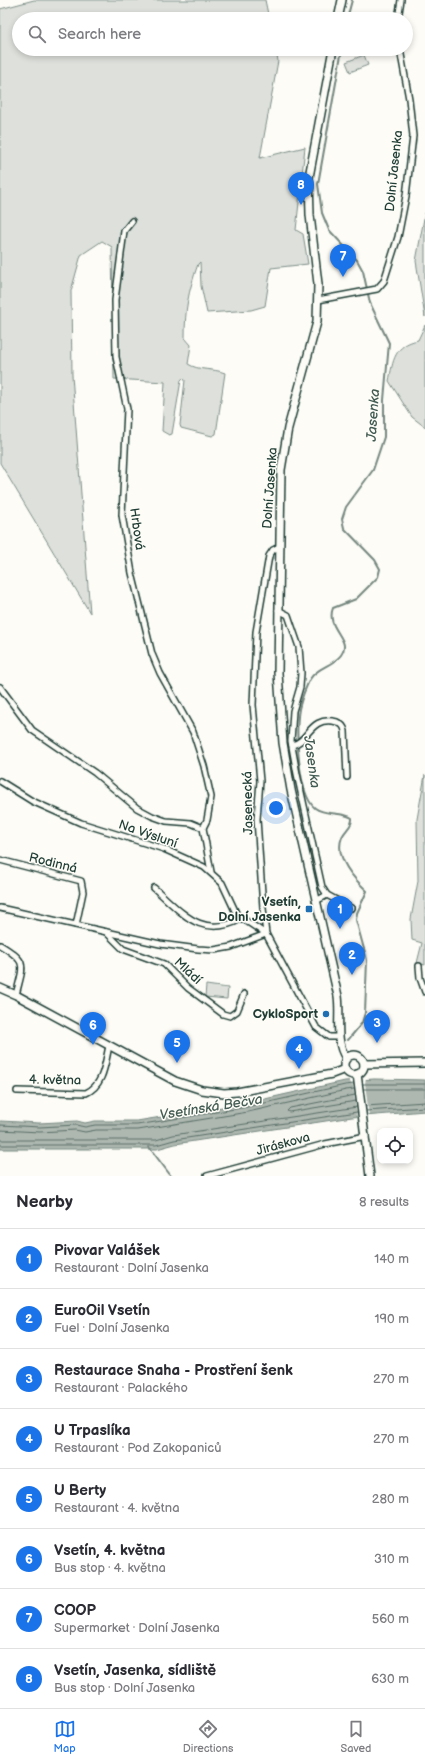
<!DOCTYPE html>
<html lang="en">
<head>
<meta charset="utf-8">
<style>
  :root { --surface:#fff; --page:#f2f2f3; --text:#2b2b33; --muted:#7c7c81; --line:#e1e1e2; --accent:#1a73e8 }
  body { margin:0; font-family:"Balsamiq Sans",sans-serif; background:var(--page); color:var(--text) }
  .controls { position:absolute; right:12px; bottom:12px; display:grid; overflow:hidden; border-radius:8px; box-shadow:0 2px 6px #0003 }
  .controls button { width:36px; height:36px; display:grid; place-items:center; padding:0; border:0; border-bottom:1px solid var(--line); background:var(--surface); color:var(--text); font:20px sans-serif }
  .you { position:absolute; left:276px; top:808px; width:14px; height:14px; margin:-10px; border:3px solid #fff; border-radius:50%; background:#1a73e8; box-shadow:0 0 0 6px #1a73e833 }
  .badge { display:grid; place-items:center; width:26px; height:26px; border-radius:50%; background:var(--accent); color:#fff; font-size:13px; font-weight:700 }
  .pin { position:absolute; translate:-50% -33px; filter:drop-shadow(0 1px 2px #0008) }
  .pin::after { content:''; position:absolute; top:21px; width:14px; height:12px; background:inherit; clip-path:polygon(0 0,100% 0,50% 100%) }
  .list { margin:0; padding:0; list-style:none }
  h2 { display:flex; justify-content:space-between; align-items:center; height:52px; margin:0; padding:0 16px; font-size:17px }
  h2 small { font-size:13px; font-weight:400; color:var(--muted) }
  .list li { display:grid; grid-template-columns:26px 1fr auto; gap:12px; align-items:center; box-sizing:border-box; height:60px; padding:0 16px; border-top:1px solid var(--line) }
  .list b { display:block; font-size:15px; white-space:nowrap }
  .list p { margin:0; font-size:13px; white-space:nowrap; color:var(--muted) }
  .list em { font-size:13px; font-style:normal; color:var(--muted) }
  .icon { flex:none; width:22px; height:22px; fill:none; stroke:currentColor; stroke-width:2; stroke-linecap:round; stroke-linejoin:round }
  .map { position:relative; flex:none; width:425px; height:1176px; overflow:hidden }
  .search { position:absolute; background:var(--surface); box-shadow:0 2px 6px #0003; left:12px; right:12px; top:12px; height:44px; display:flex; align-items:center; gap:10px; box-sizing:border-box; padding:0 14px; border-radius:22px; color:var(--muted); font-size:15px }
  .sheet { height:532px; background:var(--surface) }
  nav { display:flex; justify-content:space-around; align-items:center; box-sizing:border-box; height:56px; border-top:1px solid var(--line); background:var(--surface); font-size:11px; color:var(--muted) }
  nav a { display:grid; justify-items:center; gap:2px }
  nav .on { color:var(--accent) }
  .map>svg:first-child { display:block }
  .green { fill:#dde0db; stroke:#7e8e88 }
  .water { fill:#aeb8b1; stroke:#75877f }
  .pier { fill:#fdfcf7 }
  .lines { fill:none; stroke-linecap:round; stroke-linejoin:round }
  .shore { stroke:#586e66; stroke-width:1 }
  .stream { stroke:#75877f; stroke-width:2 }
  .street-casing { stroke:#1f3d34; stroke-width:8 }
  .secondary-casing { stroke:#1f3d34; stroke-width:10 }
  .street { stroke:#fdfcf7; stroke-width:5 }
  .secondary { stroke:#fdfcf7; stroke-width:7 }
  .poi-dot { fill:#1f6fb2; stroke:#fdfcf7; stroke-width:1.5 }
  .labels { text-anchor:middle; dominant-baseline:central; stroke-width:3; stroke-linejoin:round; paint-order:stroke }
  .street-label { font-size:13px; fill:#1f3d34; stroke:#fdfcf7 }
  .poi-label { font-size:13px; font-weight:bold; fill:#1f3d34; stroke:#fdfcf7; text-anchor:end }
  .water-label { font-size:14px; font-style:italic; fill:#435c53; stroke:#fdfcf7 }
</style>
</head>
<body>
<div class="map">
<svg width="425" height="1176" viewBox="0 0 425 1176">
  <rect width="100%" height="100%" fill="#fdfcf7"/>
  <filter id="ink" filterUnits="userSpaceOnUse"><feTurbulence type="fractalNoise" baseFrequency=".025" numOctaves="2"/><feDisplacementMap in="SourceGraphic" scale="8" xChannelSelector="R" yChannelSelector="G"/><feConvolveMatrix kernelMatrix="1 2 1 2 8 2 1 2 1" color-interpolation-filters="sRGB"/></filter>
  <g filter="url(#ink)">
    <g class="green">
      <path d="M34,0H265L269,19H19V49H276L278,61L260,158L305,147L296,230L303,234L308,264L271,268L265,306L251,310L207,313L201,286L200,262L198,264C188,293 185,308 185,338L191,345L188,364C199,371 213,368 225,373L216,434L212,436L181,428L180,425L185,380L183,378L181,380L172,434L169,435L162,431L165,382L114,379L112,247L102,241L81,255L71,291L72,375L90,613L0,463V9Z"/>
      <polygon points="364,55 368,65 350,72 346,62"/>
      <polygon points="425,213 425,317 416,261"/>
      <path d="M425,325V427L412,417L389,381C393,361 394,345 418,340Z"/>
      <polygon points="425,775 425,965 417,963 422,943 412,940 411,919 418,881 417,819"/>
      <polygon points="206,985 228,988 227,999 205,997"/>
    </g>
    <polygon class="water" points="374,1079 425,1080 425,1111 352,1117 175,1144 157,1149 0,1149 0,1121 39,1123 77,1121 85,1123 95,1121 137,1121 247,1103 345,1081"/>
    <polygon class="pier" points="353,1078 366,1078 365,1083 369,1117 357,1118 353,1086 348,1079"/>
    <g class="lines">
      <g class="shore">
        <polyline points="363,1084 425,1084"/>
        <polyline points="363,1089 425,1089"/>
        <polyline points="355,1095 290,1108 287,1111 289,1112 356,1101"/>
        <polyline points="366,1106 425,1102"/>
        <polyline points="366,1111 425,1107"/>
        <polyline points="0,1125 40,1127 76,1125 85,1127 95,1125 137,1125 247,1107 345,1085 354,1084"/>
        <polyline points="0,1130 40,1132 75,1130 85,1132 96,1130 138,1130 248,1112 346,1090 354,1089"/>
        <polyline points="0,1140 156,1140 173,1135 357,1107"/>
        <polyline points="0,1145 156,1145 174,1140 357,1112"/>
      </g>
      <g class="stream">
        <polyline points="347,19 352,0"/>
        <path d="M342,49L318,184L322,213L329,230L357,260L363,271L370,303L389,343L384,400V437L373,470L346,507L342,519L344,528L375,560L380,569L378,577L356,599L333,608C325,629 353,639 341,655C333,666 317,667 310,679C306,687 302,697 300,705C294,724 298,795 315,808C325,816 342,811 352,818C353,826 345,830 342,837C334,857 354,879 367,891L357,913L356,920L367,960L365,1013L362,1023L348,1040"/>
        <polyline points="149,1147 171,1176"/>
      </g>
      <defs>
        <g id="street">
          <polyline points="398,19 401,0"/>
          <polyline points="132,221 124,231 115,300 116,357 127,409 122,515 132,573 152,654 160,673 193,732 204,766 211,797 207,820 203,828"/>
          <polyline points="318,300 377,289 384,281 398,237 406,196 413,136 409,99 400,49"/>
          <polyline points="279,547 273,550 269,556 256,632 253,705 260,781 257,819 263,908 266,934 316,1027 329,1037 339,1037"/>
          <polyline points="278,610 288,615 299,647 301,673 300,687 293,711 291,741 297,774 322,887 327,895 316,901"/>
          <polyline points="0,687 32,730 95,773 137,808 152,816 166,821 191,823 203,828 211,872"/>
          <path d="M292,745C309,742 309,715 337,722C342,724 344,726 345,731L347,777"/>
          <polyline points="0,781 32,801 81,823 164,849 204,867 222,883 237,915 266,934"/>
          <polyline points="0,860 81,881 83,892 76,925"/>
          <path d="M154,888C182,912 201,940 241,919"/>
          <polyline points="327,895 351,908"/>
          <polyline points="0,908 160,944 198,949 214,950 231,947 266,934"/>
          <polyline points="106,932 123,949 164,964 188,988 223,1014 230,1016 237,1011 244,994"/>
          <path d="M0,945C29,962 23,965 16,995"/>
          <polyline points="419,966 420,978 425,992"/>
          <path d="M17,1091L86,1093C104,1085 105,1063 109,1046"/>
          <polyline points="207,1176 325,1144 366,1136"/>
        </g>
        <g id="secondary">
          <polyline points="338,19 342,0"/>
          <path d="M333,49L309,177L310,215L318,284L317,322L288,428L281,470L278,673L283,743L291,790L338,996C341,1017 334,1040 346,1058"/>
          <polyline points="0,988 16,995 175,1081 202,1090 224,1093 237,1092 332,1074 345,1069"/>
          <circle cx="354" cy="1065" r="10"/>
          <polyline points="364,1064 425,1063"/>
          <polyline points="357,1074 370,1176"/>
        </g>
      </defs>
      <use href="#street" class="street-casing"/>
      <use href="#secondary" class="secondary-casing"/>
      <use href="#street" class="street"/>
      <use href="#secondary" class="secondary"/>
    </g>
  </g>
  <g class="poi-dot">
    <rect x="305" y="905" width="8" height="8" rx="2"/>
    <circle cx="326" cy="1014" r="4"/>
  </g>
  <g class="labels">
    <g class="street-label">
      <text transform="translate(394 171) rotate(-84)">Dolní Jasenka</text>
      <text transform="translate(270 488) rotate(-86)">Dolní Jasenka</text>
      <text transform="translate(137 529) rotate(82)">Hrbová</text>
      <text transform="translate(248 803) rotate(-91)">Jasenecká</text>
      <text transform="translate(148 834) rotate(19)">Na Výsluní</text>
      <text transform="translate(53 863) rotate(14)">Rodinná</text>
      <text transform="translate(188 971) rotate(43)">Mládí</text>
      <text transform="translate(55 1080) rotate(1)">4. května</text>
      <text transform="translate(283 1144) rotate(-15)">Jiráskova</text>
    </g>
    <g class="poi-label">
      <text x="301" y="902">Vsetín,<tspan x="301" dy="15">Dolní Jasenka</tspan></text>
      <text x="318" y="1014">CykloSport</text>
    </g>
    <g class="water-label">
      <text transform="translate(373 415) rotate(-86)">Jasenka</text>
      <text transform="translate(312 762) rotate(82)">Jasenka</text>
      <text transform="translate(211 1107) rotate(-9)">Vsetínská Bečva</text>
    </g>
  </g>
</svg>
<div class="controls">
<button><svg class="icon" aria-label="locate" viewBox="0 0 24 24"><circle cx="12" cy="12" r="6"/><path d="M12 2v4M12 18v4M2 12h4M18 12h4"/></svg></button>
</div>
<div class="you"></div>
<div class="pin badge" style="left:340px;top:929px">1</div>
<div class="pin badge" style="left:352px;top:975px">2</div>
<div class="pin badge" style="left:377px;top:1043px">3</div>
<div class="pin badge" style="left:299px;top:1069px">4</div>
<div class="pin badge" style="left:177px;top:1063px">5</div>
<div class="pin badge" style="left:93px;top:1045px">6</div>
<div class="pin badge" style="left:343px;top:277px">7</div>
<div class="pin badge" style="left:301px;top:205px">8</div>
<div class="search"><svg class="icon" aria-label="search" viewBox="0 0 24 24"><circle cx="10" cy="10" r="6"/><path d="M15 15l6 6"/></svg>Search here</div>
</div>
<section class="sheet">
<h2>Nearby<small>8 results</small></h2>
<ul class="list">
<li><span class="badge">1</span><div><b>Pivovar Valášek</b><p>Restaurant · Dolní Jasenka</p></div><em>140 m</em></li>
<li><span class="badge">2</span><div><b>EuroOil Vsetín</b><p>Fuel · Dolní Jasenka</p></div><em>190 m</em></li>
<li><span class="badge">3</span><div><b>Restaurace Snaha - Prostření šenk</b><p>Restaurant · Palackého</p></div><em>270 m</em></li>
<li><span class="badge">4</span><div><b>U Trpaslíka</b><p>Restaurant · Pod Zakopaniců</p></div><em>270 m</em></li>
<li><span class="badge">5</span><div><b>U Berty</b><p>Restaurant · 4. května</p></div><em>280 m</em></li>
<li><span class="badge">6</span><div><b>Vsetín, 4. května</b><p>Bus stop · 4. května</p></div><em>310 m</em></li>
<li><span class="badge">7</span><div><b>COOP</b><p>Supermarket · Dolní Jasenka</p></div><em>560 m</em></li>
<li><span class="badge">8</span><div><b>Vsetín, Jasenka, sídliště</b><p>Bus stop · Dolní Jasenka</p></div><em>630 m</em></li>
</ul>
</section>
<nav>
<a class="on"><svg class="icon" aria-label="map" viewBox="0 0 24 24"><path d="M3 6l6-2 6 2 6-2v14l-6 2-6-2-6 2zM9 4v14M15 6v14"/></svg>Map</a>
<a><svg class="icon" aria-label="directions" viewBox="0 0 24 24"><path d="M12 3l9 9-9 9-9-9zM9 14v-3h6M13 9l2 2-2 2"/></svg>Directions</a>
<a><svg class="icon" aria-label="saved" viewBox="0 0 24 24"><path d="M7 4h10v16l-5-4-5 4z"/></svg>Saved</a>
</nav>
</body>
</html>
